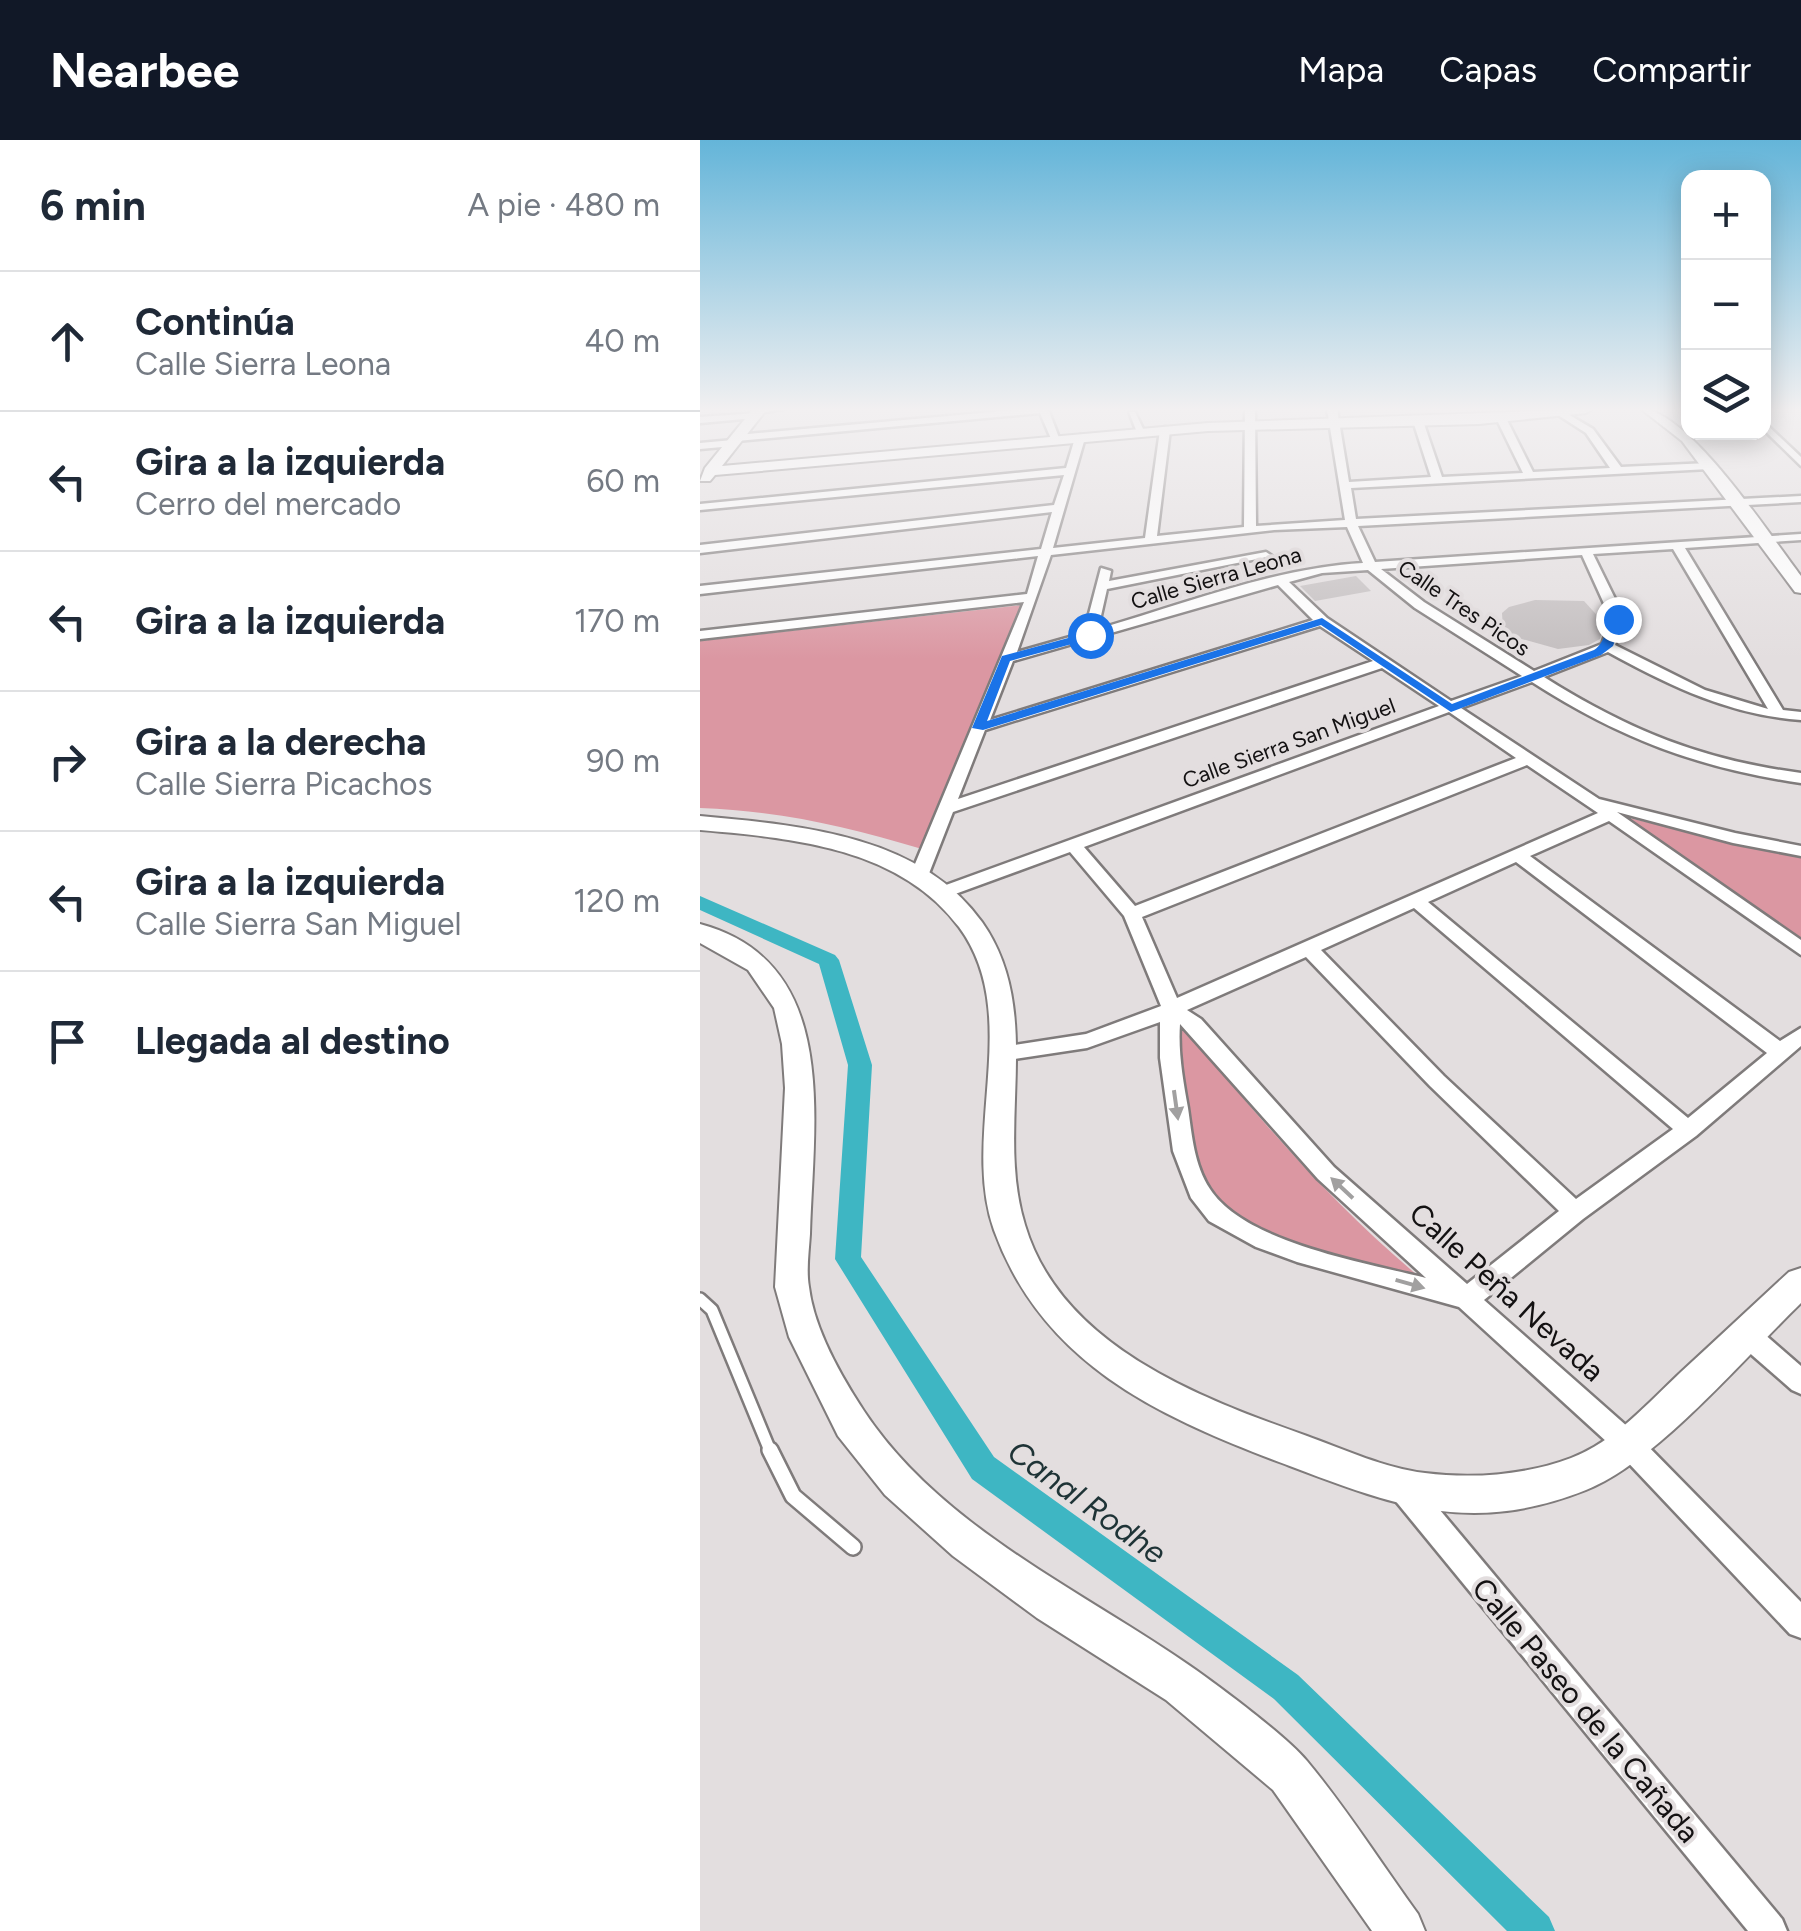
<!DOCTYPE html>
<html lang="es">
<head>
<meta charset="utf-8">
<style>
  :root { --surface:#fff; --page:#f6f6f7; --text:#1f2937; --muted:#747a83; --line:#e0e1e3; --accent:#111827 }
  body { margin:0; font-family:Figtree,sans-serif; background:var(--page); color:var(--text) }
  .controls { position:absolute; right:30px; top:30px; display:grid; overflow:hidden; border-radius:20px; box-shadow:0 5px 25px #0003 }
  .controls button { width:90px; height:90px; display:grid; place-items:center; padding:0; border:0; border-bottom:2px solid var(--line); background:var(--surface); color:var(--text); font:50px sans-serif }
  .stop { position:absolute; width:30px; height:30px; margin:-22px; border:8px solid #1a73e8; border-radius:50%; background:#fff }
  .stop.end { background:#1a73e8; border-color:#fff; box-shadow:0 2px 10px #0008 }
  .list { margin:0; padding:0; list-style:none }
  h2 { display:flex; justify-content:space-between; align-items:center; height:130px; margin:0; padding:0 40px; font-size:42px }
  h2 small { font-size:32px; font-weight:400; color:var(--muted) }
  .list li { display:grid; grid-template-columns:65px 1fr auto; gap:30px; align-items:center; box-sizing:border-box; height:140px; padding:0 40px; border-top:2px solid var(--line) }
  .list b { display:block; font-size:38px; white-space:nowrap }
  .list p { margin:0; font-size:32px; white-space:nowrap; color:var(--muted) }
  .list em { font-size:32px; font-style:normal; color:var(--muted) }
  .icon { flex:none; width:55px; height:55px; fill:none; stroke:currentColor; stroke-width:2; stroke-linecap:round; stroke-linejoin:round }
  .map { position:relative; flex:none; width:1101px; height:1791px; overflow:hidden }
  header { display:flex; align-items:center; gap:60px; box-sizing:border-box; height:140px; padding:0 50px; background:var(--accent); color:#fff }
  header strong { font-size:48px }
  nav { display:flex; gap:55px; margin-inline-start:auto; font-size:35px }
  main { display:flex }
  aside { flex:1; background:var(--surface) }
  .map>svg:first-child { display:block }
  .green { fill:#db97a2 }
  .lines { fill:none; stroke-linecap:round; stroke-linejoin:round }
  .canal { fill:#3eb6c3; fill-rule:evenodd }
  .building { fill:#c3bebf }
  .lane-far1-casing { stroke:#7f7b7b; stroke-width:16 }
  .lane-casing { stroke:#7f7b7b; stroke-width:20 }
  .street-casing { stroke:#7f7b7b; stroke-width:5 }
  .secondary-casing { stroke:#7f7b7b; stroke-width:4 }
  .lane-far1 { stroke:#fff; stroke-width:11 }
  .lane { stroke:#fff; stroke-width:15 }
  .street { fill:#fff; fill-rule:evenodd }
  .secondary { fill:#fff; fill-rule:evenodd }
  .oneway { fill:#a1a0a0 }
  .route { fill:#1a73e8 }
  .labels { text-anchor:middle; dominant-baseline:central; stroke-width:8; stroke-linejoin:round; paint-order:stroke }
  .far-street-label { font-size:22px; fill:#131112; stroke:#e3dedf }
  .near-street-label { font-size:30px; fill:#131112; stroke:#e3dedf }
  .near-water-label { font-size:32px; font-style:italic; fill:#1e3336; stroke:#e3dedf }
</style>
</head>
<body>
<header>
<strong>Nearbee</strong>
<nav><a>Mapa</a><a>Capas</a><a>Compartir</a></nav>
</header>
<main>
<aside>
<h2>6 min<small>A pie · 480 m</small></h2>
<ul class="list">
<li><svg class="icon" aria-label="ahead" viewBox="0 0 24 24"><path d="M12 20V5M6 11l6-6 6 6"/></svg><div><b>Continúa</b><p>Calle Sierra Leona</p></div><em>40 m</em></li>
<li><svg class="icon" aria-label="left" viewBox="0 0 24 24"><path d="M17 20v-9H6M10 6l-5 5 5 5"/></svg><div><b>Gira a la izquierda</b><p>Cerro del mercado</p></div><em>60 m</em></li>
<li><svg class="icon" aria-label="left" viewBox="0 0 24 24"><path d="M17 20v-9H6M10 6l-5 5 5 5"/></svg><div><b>Gira a la izquierda</b></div><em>170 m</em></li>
<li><svg class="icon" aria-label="right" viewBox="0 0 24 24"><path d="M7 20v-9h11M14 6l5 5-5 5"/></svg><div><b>Gira a la derecha</b><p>Calle Sierra Picachos</p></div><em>90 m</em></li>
<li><svg class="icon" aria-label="left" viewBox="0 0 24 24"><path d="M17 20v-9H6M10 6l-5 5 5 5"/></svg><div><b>Gira a la izquierda</b><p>Calle Sierra San Miguel</p></div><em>120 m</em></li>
<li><svg class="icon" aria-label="arrive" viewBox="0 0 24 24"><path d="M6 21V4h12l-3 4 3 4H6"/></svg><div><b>Llegada al destino</b></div></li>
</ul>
</aside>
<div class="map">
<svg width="1101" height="1791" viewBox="0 0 1101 1791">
  <rect width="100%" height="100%" fill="#e3dedf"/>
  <g class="green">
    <path d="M322,465L222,709C145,686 81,671 0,668V501Z"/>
    <polygon points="929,678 1101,718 1101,798 925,680"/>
    <path d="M485,887C557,977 629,1061 717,1135L715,1141C657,1123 573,1106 525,1069C511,1057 500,1032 495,1015L476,891Z"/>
  </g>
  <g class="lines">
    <polygon class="canal" points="0,756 135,815 139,820 172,925 161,1117 294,1317 598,1535 849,1777 855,1791 807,1791 574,1559 272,1339 135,1119 148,925 119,824 0,770"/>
  </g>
  <g class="building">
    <polygon points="656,436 671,451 615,461 600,446"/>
    <polygon points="835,460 884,461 904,483 900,499 889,505 858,509 811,496 803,488 802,473 809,467"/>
  </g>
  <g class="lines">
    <defs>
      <polyline id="lane-far1" points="0,1159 12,1170 71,1313"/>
      <polyline id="lane" points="70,1310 93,1356 153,1407"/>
      <g id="street">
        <polygon points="55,269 84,269 59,273"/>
        <polygon points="327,269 348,269 361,303 352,301 340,273 37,301 33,306 0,309 0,303 33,300 37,295"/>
        <path d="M545,269H555L556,386L645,380L627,269H637L649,342L731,337L713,281L718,278L723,281L742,337L823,333L796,278L801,275L806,278L833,332L910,328L886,293L858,275L861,270L893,289L921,327L1009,323L1014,326L1009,329L651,348L656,379L1101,356V362L658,386L675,422L1101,394V400L985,408L1083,570L1101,572V580C1030,575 970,546 908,512L844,537C928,590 1002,620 1101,633V643C998,628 919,598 832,542L761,568L899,659L1035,693L1101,706V716L1033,703L917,672L1101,800V815L909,681L830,716L1080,901L1101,888V906L996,996L883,1079L784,1160L937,1295L1101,1462V1498L1090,1494L919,1313L759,1167L597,1122L556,1107L509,1081L491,1058L473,1011L460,918V882L387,908L301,921L291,914L301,907L386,894L461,866L424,776L370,712L247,757H235L232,753L235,749L739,566L682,528L253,672L228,736L219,741L210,736L324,462L0,499V491L327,454L338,416L0,454V446L341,409L352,372L0,413V405L354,365L364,335L0,370V364L366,328L375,298L380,295L385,298L353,408L445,398L460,290L465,287L470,290L457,396L544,387ZM647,387L663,423C575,428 484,464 398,489L407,449L572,416L566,412L409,441L411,431L401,428L384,493L317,512L351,415L574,390ZM973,409L1068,569L1005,550L915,505L925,479L893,414ZM882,415L911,479L902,504L834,531L724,462L681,429ZM668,430L715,468L822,536L751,561L627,478L589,442L622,433ZM578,445L613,480L290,580L313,521ZM620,486L673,521L258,659L285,590ZM749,572L816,618L435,766L384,707ZM827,625L898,673L477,858L442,777ZM816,722L1067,913L988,978L728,762ZM714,768L973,989L876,1059L744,936L621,810ZM606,817L730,946L859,1071L767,1144L634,1027L501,879L487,870ZM480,884L618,1039L726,1138C667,1123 545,1103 510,1049C494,1025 492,995 488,968C483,940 478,912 480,884Z"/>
        <polygon points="429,272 435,272 446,295 438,295"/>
        <polygon points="58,273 55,278 0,283 0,277"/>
        <polygon points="1064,282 1101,317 1101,326 1064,290"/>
        <polygon points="1046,1183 1055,1186 1101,1226 1101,1254 1092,1250 1037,1202 1034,1194 1037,1186"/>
        <polygon points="704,1335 714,1339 1082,1779 1087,1791 1048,1791 694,1359 690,1349 694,1339"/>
      </g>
      <g id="secondary">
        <polygon points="53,269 67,269 22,326 508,283 893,269 886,273 779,284 508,291 15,335 10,341 0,341 5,328"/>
        <path d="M941,269C988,269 1071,397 1101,436V453L1095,452L982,301Z"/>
        <path d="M0,676C97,685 220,694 282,782C346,873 294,986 325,1085C361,1206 500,1258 607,1296C646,1310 684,1328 725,1333C773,1339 826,1335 871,1318C914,1302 948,1263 981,1232C1017,1199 1053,1165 1089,1132L1101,1128V1163C1043,1219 958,1321 886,1350C767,1397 691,1364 579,1322C456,1275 342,1223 294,1090C260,994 324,875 259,787C199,707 92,698 0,690Z"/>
        <path d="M0,784C142,822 113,982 110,1094C109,1111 106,1130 109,1147C114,1189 141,1236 164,1271C242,1389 384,1451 496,1530C524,1550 586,1596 607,1621C647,1669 681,1723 718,1774L725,1791H672L573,1650L466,1560L337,1478L253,1416L185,1355L138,1296L89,1197L75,1147L85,948L82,904L74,868L48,830L0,803Z"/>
      </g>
    </defs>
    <use href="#lane-far1" class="lane-far1-casing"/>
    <use href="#lane" class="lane-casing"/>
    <use href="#street" class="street-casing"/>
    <use href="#secondary" class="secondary-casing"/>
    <use href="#lane-far1" class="lane-far1"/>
    <use href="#lane" class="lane"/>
    <use href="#street" class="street"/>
    <use href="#secondary" class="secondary"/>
  </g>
  <defs><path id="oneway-solid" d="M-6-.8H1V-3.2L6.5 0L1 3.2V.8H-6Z" transform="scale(2.5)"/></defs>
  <g class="oneway">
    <use href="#oneway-solid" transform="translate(476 965) rotate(82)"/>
    <use href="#oneway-solid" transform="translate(642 1048) rotate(-137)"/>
    <use href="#oneway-solid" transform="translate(710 1144) rotate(16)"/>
  </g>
  <linearGradient id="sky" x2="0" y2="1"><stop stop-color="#64b5d9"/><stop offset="0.52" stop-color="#f2f0f1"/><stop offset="1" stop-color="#f2f0f1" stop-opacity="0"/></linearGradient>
  <rect width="1101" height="519" fill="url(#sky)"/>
  <path class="route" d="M918,476L923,479L913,506L901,515L751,572L621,485L283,590L272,588L302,516L390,492L394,498L310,521L287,581L622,478L752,564L894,510C907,502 905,483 918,476Z"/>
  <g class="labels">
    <g class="far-street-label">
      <text transform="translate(516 438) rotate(-16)">Calle Sierra Leona</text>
      <text transform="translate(764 468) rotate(34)">Calle Tres Picos</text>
      <text transform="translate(589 603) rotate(-20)">Calle Sierra San Miguel</text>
    </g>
    <g class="near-street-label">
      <text transform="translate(807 1152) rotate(42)">Calle Peña Nevada</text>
      <text transform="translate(886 1570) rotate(50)">Calle Paseo de la Cañada</text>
    </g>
    <g class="near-water-label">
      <text transform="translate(387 1362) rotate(36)">Canal Rodhe</text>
    </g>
  </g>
</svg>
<div class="controls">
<button>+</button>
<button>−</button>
<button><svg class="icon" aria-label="layers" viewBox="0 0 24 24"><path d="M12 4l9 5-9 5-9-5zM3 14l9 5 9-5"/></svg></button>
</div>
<div class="stop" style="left:390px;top:495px"></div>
<div class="stop end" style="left:918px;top:479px"></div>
</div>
</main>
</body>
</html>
